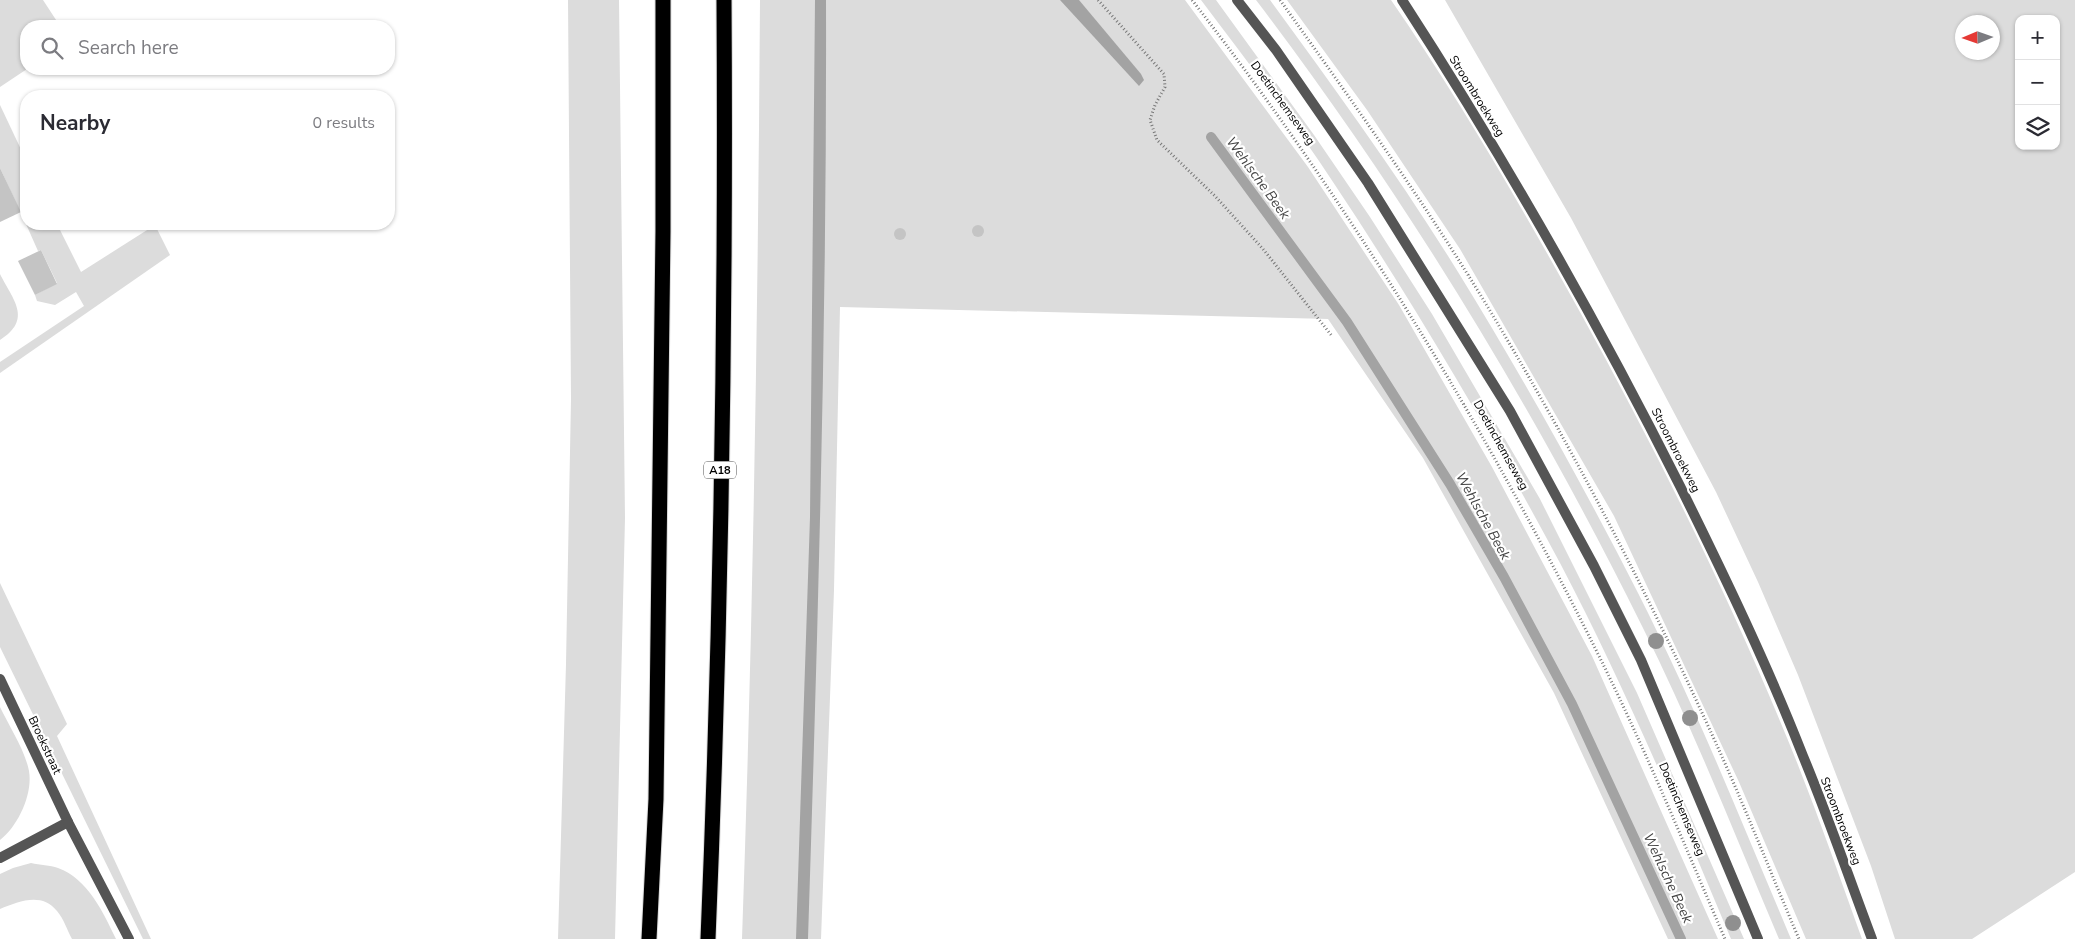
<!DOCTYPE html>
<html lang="en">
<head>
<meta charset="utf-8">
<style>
  :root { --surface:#fff; --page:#f7f7f7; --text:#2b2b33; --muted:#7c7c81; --line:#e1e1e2 }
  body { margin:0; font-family:"Nunito Sans",sans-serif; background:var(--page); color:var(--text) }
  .controls { position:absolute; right:15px; top:15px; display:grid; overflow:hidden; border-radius:10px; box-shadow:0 1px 4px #0004 }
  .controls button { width:45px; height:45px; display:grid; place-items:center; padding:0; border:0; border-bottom:1px solid var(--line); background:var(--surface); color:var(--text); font:25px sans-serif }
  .compass { position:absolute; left:1955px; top:15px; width:45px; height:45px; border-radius:50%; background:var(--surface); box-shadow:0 1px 4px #0004; rotate:268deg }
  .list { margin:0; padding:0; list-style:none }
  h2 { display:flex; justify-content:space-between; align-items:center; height:65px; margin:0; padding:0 20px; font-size:21px }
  h2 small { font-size:16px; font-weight:400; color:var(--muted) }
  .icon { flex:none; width:28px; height:28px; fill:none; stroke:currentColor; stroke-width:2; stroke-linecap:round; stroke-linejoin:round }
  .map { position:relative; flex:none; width:2075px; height:939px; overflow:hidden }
  .search { position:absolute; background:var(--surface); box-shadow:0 1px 4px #0004; left:20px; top:20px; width:375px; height:55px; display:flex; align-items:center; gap:12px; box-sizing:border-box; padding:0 18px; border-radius:20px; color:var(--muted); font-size:19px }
  .panel { position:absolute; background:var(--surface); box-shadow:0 1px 4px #0004; left:20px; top:90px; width:375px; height:140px; border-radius:20px }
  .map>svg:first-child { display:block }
  .green { fill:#dcdcdc; fill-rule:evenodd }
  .water { fill:#a3a3a3 }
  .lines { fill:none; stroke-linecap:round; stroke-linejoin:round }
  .stream { stroke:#a3a3a3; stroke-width:10 }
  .building { fill:#c4c4c4 }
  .motorway-casing { stroke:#dbdbdb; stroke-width:17 }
  .path { stroke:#777; stroke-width:3; stroke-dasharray:1 2.5; stroke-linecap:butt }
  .minor { stroke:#555; stroke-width:10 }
  .tertiary { stroke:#555; stroke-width:10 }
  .motorway { stroke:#000; stroke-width:15 }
  .tree { fill:#8f8f8f }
  .labels { text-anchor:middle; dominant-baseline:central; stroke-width:4.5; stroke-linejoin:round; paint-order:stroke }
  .shield { fill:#fff; stroke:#4c4c4c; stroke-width:1 }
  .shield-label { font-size:11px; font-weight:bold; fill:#000 }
  .street-label { font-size:12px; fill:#000; stroke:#fff }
  .water-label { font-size:14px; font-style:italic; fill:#444; stroke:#fff }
</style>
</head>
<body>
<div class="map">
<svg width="2075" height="939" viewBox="0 0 2075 939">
  <rect width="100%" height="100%" fill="#fff"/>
  <g class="green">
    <polygon points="0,0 43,0 60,26 26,26 27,69 0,87"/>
    <polygon points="568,0 619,0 625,518 615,939 558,939 566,664 571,399"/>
    <path d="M760,0H1185L1308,167L1399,305L1492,467L1592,656L1718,939H1668L1554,693L1423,458L1328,319L840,307L834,590L821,939H742C753,626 758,313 760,0Z"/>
    <path d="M1201,0H1216L1314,135L1370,217L1432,314L1540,499L1637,693L1744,939H1731C1678,812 1624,685 1560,563C1491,434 1416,307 1335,185C1293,121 1247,61 1201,0Z"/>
    <path d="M1256,0H1270C1335,89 1400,178 1458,272C1522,376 1582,483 1638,593C1695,705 1742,823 1791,939H1779C1735,835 1693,728 1642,626C1533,406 1405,196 1256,0Z"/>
    <path d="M1287,0H1391C1460,100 1521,206 1580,312C1661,459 1736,610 1798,765C1821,823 1841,881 1862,939H1806L1739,782L1614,516L1460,249L1367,110Z"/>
    <path d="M1445,0H2075V872L1972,939H1895L1871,866L1798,675L1758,582L1716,492L1571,218ZM2019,19H2056V146H2019ZM1962,22H1992V52H1962Z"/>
    <polygon points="0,105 26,160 26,224 0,168"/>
    <polygon points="26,224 57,224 81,272 155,225 170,255 0,373 0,362 84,306 76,292 55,305 37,301 35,295 57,283 41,250 38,251"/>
    <path d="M0,274C13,300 33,319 0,340Z"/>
    <polygon points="0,583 67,724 57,736 151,939 143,939 0,647"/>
    <path d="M0,707C9,726 25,750 29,771C33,794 18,826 0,840Z"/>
    <path d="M31,863C40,865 50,865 58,868C88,879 103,912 116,939H72C67,930 64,919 57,911C42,892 19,901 0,909V874L13,868Z"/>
  </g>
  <g class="water">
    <path d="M815,0H826C827,313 818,626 808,939H796L810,517Z"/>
    <polygon points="1060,0 1079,0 1141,74 1144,80 1139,86"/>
  </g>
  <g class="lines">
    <polyline class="stream" points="1211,137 1347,322 1450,484 1504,577 1572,704 1681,939"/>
  </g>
  <g class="building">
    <polygon points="0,168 21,212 0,222"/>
    <circle cx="978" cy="231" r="6"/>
    <circle cx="900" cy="234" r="6"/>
    <polygon points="41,250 57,284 35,295 18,261"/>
  </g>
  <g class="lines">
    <defs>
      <g id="motorway">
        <polyline points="649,939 656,799 663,231 663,0"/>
        <path d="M708,939C721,626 726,313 724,0"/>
      </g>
    </defs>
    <use href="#motorway" class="motorway-casing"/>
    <g class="path">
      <polyline points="1098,0 1164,74 1165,87 1155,105 1150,120 1157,140 1215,196 1263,249 1332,336"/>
      <path d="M1192,0C1351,205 1486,428 1601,660C1646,751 1685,846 1725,939"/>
      <path d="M1280,0C1352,101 1425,203 1489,309C1574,451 1651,599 1719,750C1747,812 1772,876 1799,939"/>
    </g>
    <g class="minor">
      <path d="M1402,0C1504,157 1596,319 1680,486C1724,575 1767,664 1803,756C1828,816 1849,878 1872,939"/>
      <polyline points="0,679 68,822 0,858"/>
      <polyline points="68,822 129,939"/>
    </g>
    <polyline class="tertiary" points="1237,0 1276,50 1368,183 1510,411 1594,566 1641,660 1758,939"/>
    <use href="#motorway" class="motorway"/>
  </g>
  <g class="tree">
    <circle cx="1656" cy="641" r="8"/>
    <circle cx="1690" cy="718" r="8"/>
    <circle cx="1733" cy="923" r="8"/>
  </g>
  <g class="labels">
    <rect class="shield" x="704" y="461.5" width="32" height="17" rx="4"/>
    <g class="shield-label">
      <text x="720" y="470">A18</text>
    </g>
    <g class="street-label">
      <text transform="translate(1477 96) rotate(58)">Stroombroekweg</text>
      <text transform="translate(1283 103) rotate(54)">Doetinchemseweg</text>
      <text transform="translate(1501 445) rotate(61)">Doetinchemseweg</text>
      <text transform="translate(1676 450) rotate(63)">Stroombroekweg</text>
      <text transform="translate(45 745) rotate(65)">Broekstraat</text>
      <text transform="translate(1682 809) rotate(67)">Doetinchemseweg</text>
      <text transform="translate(1841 821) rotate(69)">Stroombroekweg</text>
    </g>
    <g class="water-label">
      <text transform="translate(1258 178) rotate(54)">Wehlsche Beek</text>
      <text transform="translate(1483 516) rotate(61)">Wehlsche Beek</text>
      <text transform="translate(1668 878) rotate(65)">Wehlsche Beek</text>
    </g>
  </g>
</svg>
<div class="controls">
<button>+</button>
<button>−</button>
<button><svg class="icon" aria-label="layers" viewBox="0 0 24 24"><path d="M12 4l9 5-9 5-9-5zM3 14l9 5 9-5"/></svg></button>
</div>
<svg class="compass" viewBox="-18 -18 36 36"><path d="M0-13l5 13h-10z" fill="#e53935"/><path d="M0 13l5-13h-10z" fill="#7c7c81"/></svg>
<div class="search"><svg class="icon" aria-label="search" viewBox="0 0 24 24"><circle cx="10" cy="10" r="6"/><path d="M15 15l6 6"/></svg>Search here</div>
<section class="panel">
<h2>Nearby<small>0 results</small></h2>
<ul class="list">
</ul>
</section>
</div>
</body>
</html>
